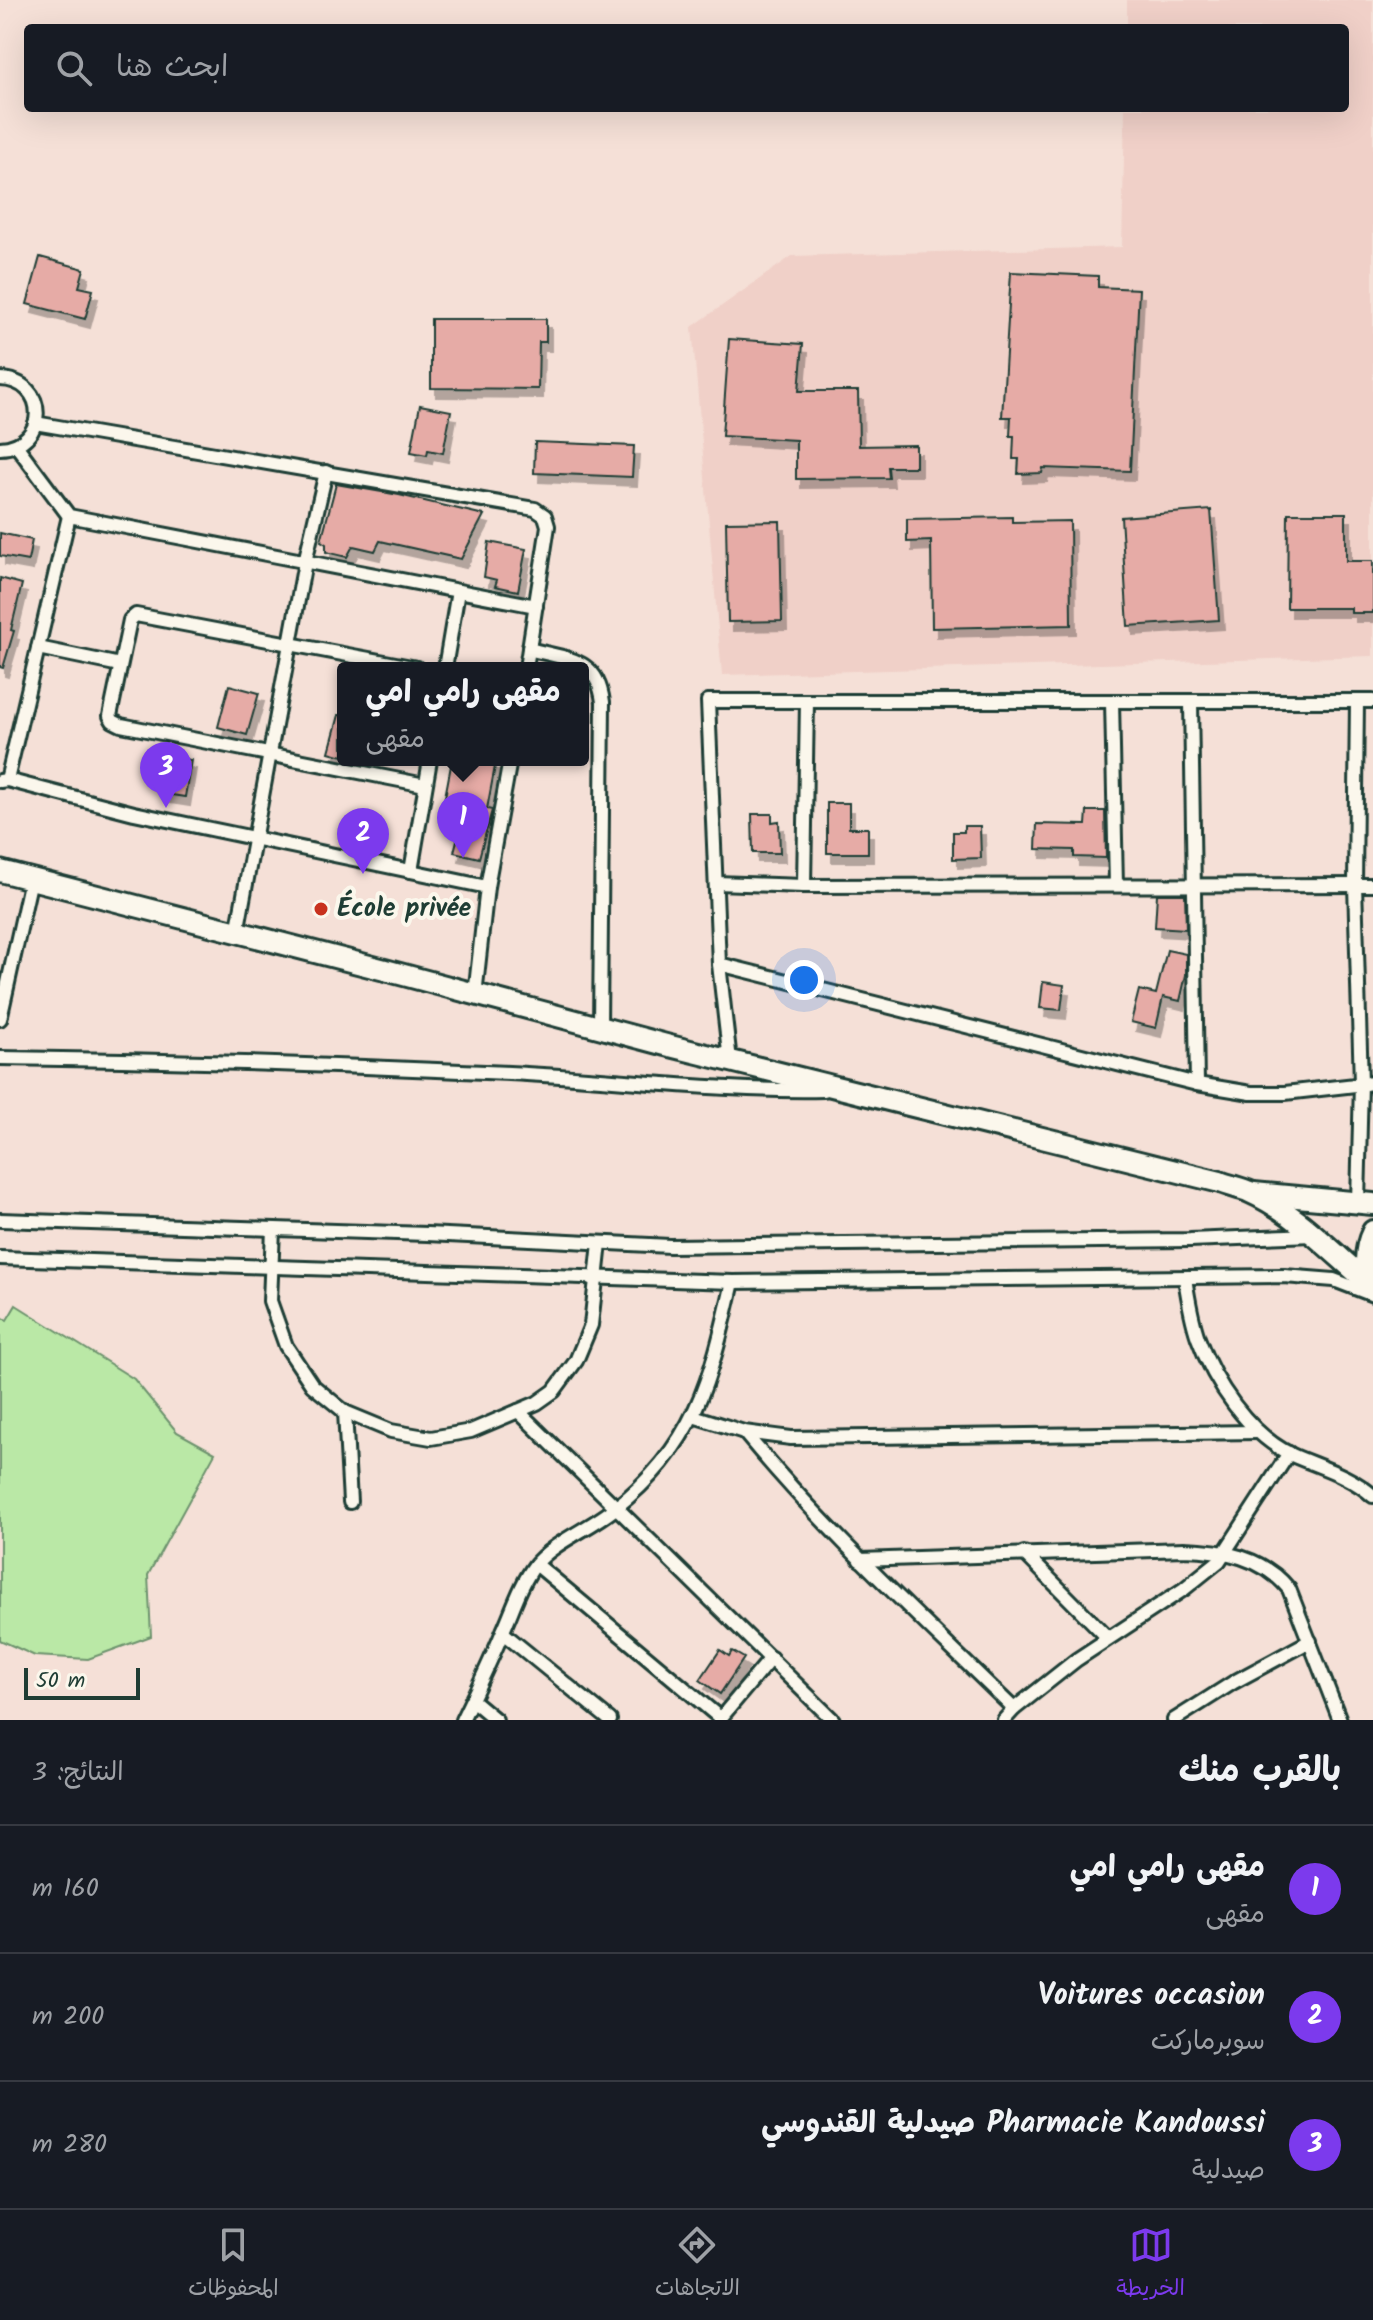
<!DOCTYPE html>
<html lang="ar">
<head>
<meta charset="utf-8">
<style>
  :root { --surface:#171b24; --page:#20242c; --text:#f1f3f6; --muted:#9ea1a6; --line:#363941; --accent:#7c3aed }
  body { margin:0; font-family:Kalam,"Playpen Sans Arabic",sans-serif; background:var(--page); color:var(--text); direction:rtl }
  .scale { position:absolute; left:24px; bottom:20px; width:116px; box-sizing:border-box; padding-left:8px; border:4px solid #1f3d34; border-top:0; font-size:22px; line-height:28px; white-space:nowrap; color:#1f3d34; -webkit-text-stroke:6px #fbf7ec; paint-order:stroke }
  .you { position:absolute; left:804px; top:980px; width:28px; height:28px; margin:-20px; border:6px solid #fff; border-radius:50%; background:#1a73e8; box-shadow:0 0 0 12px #1a73e833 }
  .badge { display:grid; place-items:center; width:52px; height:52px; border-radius:50%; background:var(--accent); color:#fff; font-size:26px; font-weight:700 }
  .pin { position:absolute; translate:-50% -66px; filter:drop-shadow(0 2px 4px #0008) }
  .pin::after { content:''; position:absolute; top:42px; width:28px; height:24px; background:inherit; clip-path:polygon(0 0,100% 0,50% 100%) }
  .popup { position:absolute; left:337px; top:662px; width:252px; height:104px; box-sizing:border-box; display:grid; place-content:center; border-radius:8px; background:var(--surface); filter:drop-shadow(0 2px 6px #0005); font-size:26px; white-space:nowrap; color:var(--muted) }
  .popup b { font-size:30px; color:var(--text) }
  .popup::after { content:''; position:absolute; left:50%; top:100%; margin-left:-16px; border:16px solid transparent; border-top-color:var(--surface) }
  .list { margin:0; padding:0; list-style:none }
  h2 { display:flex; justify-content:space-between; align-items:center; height:104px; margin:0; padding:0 32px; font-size:34px }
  h2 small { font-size:26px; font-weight:400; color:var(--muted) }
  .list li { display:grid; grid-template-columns:52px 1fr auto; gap:24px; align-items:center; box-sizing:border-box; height:128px; padding:0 32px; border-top:2px solid var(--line) }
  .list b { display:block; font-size:30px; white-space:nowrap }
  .list p { margin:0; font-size:26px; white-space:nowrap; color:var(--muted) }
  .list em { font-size:26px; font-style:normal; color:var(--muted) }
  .icon { flex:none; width:44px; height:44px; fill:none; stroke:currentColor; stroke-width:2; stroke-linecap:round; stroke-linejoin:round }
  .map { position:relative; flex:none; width:1373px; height:1720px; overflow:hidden; direction:ltr }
  .search { position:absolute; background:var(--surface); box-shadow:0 8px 32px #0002; left:24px; right:24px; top:24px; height:88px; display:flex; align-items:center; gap:20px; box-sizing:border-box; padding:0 28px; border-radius:8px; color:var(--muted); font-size:30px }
  .sheet { height:488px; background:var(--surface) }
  nav { display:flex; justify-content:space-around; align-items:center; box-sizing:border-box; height:112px; border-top:2px solid var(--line); background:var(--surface); font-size:22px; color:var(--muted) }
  nav a { display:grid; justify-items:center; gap:4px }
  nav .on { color:var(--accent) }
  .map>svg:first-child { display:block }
  .built { fill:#f0d0c8 }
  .green { fill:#bae8a6; stroke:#6c926d; stroke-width:2 }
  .building { fill:#e6aba6; stroke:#1f3d34; stroke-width:2; filter:url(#shadow) }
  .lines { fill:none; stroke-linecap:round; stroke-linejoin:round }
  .minor-casing { stroke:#1f3d34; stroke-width:18 }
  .primary-casing { stroke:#1f3d34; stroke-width:26 }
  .minor { stroke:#fbf7ec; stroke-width:12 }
  .primary { stroke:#fbf7ec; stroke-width:20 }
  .poi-dot { fill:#c8321e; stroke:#fbf7ec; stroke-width:3 }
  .labels { text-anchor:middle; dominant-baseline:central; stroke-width:8; stroke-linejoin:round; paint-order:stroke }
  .poi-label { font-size:26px; font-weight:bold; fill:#1f3d34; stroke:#fbf7ec; text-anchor:start }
</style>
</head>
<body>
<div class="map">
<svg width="1373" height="1720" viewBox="0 0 1373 1720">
  <defs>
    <filter id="shadow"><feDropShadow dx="5" dy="9" stdDeviation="0" flood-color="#0004"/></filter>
  </defs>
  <rect width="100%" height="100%" fill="#f5e0d7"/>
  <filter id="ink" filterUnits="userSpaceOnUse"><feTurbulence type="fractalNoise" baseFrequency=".0125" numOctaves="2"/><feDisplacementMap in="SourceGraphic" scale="16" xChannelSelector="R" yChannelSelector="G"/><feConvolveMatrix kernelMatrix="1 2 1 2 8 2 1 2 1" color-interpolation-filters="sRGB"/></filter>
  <g filter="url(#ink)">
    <polygon class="built" points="1127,0 1373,0 1373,656 722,675 692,327 792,256 1122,247 1125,108 1345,108 1345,28 1127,28"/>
    <polygon class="green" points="16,1305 134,1379 177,1432 215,1453 148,1575 151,1636 88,1659 35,1656 0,1640 0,1316 7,1320"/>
    <g class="building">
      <polygon points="40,257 84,269 79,287 93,290 85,319 27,304"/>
      <polygon points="1011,272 1098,276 1098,287 1139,289 1130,471 1043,468 1042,473 1018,474 1019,459 1013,459 1014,436 1010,436 1011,417 1002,417"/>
      <polygon points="431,319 546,319 546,342 539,342 538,389 431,388"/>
      <polygon points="729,339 803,344 799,391 858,391 859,446 916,445 916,467 888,467 889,478 796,479 796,440 722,436"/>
      <polygon points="420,405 451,411 443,453 428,450 427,455 411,452"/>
      <polygon points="535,442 634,446 632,477 534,473"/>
      <polygon points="336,484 399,495 484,515 461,559 380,541 375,551 353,546 347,557 326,552 326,544 321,541"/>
      <polygon points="1211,510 1219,620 1128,626 1121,517"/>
      <polygon points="1288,513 1346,513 1346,561 1373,561 1373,613 1351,613 1351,608 1287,608"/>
      <polygon points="1012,517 1012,522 1070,521 1071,625 932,628 931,541 907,542 907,519"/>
      <polygon points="780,521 782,621 728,622 726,522"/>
      <polygon points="0,533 32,540 28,561 0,556"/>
      <polygon points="489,542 526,549 518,591 495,586 497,580 484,577"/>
      <polygon points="0,578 22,584 11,630 14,631 3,668 0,667"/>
      <polygon points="229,685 259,693 247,735 218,727"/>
      <polygon points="339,715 343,715 343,756 329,752"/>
      <polygon points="171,757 191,760 185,797 165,794"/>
      <polygon points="452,760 496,761 487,809 492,810 479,858 454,852 467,801 445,797"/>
      <polygon points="827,803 849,803 849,828 868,828 868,853 827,853"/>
      <polygon points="1087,811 1105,811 1106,858 1074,857 1074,850 1036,849 1037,824 1086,825"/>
      <polygon points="752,814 772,814 772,822 779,821 780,853 753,853"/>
      <polygon points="964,826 980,826 981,858 953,859 953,832 964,832"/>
      <polygon points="1157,894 1185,894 1186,929 1155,927"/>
      <polygon points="1167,950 1186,954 1186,975 1180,1001 1163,997 1156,1028 1131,1022 1139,990 1156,994"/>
      <polygon points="1043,982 1064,985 1061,1010 1040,1008"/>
      <polygon points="720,1650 729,1656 732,1651 744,1658 720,1694 700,1680"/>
    </g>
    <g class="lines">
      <defs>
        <g id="minor">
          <path d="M0,379C49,380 49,446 0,448"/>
          <polyline points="35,423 535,509 545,516 548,526 526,668"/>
          <polyline points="16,445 69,516 536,606"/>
          <polyline points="38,648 120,665"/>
          <path d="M529,649C567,660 597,656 603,702L600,1027"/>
          <polyline points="417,668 136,615 130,620 110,716 113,721 121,725 425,785"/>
          <polyline points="445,668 458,591"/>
          <polyline points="1112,701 1116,885"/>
          <polyline points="1191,701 1197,1084"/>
          <polyline points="1357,701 1355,885 1361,1083 1358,1202"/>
          <polyline points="7,780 69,516"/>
          <polyline points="0,781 7,780 134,813 487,887"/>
          <polyline points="411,871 430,760"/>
          <polyline points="716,883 804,886 1373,885"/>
          <polyline points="804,886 807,701"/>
          <polyline points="237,933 305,562 326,472"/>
          <polyline points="719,964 1197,1084 1251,1093 1285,1093 1373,1083"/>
          <polyline points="475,995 487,887 510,760"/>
          <polyline points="0,1019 31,879"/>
          <path d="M0,1058C170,1060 340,1065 509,1073C614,1078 719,1092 824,1090"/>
          <polyline points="730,1061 719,964 708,701 1373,701"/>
          <polyline points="0,1220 427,1234 670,1246 1190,1240 1313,1235"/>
          <polyline points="273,1229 270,1301 286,1346 312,1385 345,1412 391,1431 431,1438 471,1431 537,1403 554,1391 576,1361 591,1325 600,1243"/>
          <polyline points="0,1258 733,1282 1284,1276 1334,1280 1373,1295"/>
          <path d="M1185,1278C1188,1298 1191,1318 1198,1338C1214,1382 1248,1434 1292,1455C1319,1467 1350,1475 1373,1496"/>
          <polyline points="518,1411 833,1720"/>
          <polyline points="345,1412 350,1502"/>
          <polyline points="693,1416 744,1432 791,1438 1258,1432"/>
          <path d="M744,1432C826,1532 922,1619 1014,1709"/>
          <polyline points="1024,1553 1108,1638"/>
          <path d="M860,1560L1184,1549C1223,1550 1263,1557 1289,1589L1340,1720"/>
          <polyline points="536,1564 720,1718"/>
          <polyline points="503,1633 610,1720"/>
          <polyline points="472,1700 496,1720"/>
          <path d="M462,1720C476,1691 491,1661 503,1631C513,1609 520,1585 535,1565C552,1543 591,1528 614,1509C696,1446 711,1377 733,1282"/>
          <polyline points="719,1720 771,1658"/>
          <polyline points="1004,1720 1014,1709 1076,1660 1184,1589 1219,1561 1289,1453"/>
          <polyline points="1174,1720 1234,1682 1310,1641"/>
        </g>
        <g id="primary">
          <path d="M0,871L385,970L666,1045L1220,1182C1230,1186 1241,1188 1250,1192C1295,1212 1333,1253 1370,1284"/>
          <polyline points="1254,1193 1373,1204"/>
          <path d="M1371,1287C1364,1267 1364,1249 1373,1231"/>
        </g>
      </defs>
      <use href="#minor" class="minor-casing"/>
      <use href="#primary" class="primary-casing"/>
      <use href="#minor" class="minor"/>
      <use href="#primary" class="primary"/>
    </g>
  </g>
  <circle class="poi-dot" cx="321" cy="909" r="8"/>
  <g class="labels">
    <g class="poi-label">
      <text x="337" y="909">École privée</text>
    </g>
  </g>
</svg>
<div class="scale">50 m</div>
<div class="you"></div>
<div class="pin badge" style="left:463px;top:858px">1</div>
<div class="popup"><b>مقهى رامي امي</b>مقهى</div>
<div class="pin badge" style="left:363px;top:874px">2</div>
<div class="pin badge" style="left:166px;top:808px">3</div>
<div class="search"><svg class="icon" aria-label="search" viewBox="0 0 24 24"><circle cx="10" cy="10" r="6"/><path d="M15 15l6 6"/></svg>ابحث هنا</div>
</div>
<section class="sheet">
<h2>بالقرب منك<small>النتائج: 3</small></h2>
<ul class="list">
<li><span class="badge">1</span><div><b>مقهى رامي امي</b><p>مقهى</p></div><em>160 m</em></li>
<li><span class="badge">2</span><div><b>Voitures occasion</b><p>سوبرماركت</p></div><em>200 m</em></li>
<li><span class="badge">3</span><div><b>Pharmacie Kandoussi صيدلية القندوسي</b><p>صيدلية</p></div><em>280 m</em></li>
</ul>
</section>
<nav>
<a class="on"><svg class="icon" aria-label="map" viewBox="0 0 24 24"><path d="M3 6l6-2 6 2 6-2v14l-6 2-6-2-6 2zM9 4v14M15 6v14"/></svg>الخريطة</a>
<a><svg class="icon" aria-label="directions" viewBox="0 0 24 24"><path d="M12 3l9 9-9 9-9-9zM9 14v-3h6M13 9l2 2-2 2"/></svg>الاتجاهات</a>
<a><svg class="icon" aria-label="saved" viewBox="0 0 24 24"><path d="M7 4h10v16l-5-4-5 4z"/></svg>المحفوظات</a>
</nav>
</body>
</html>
